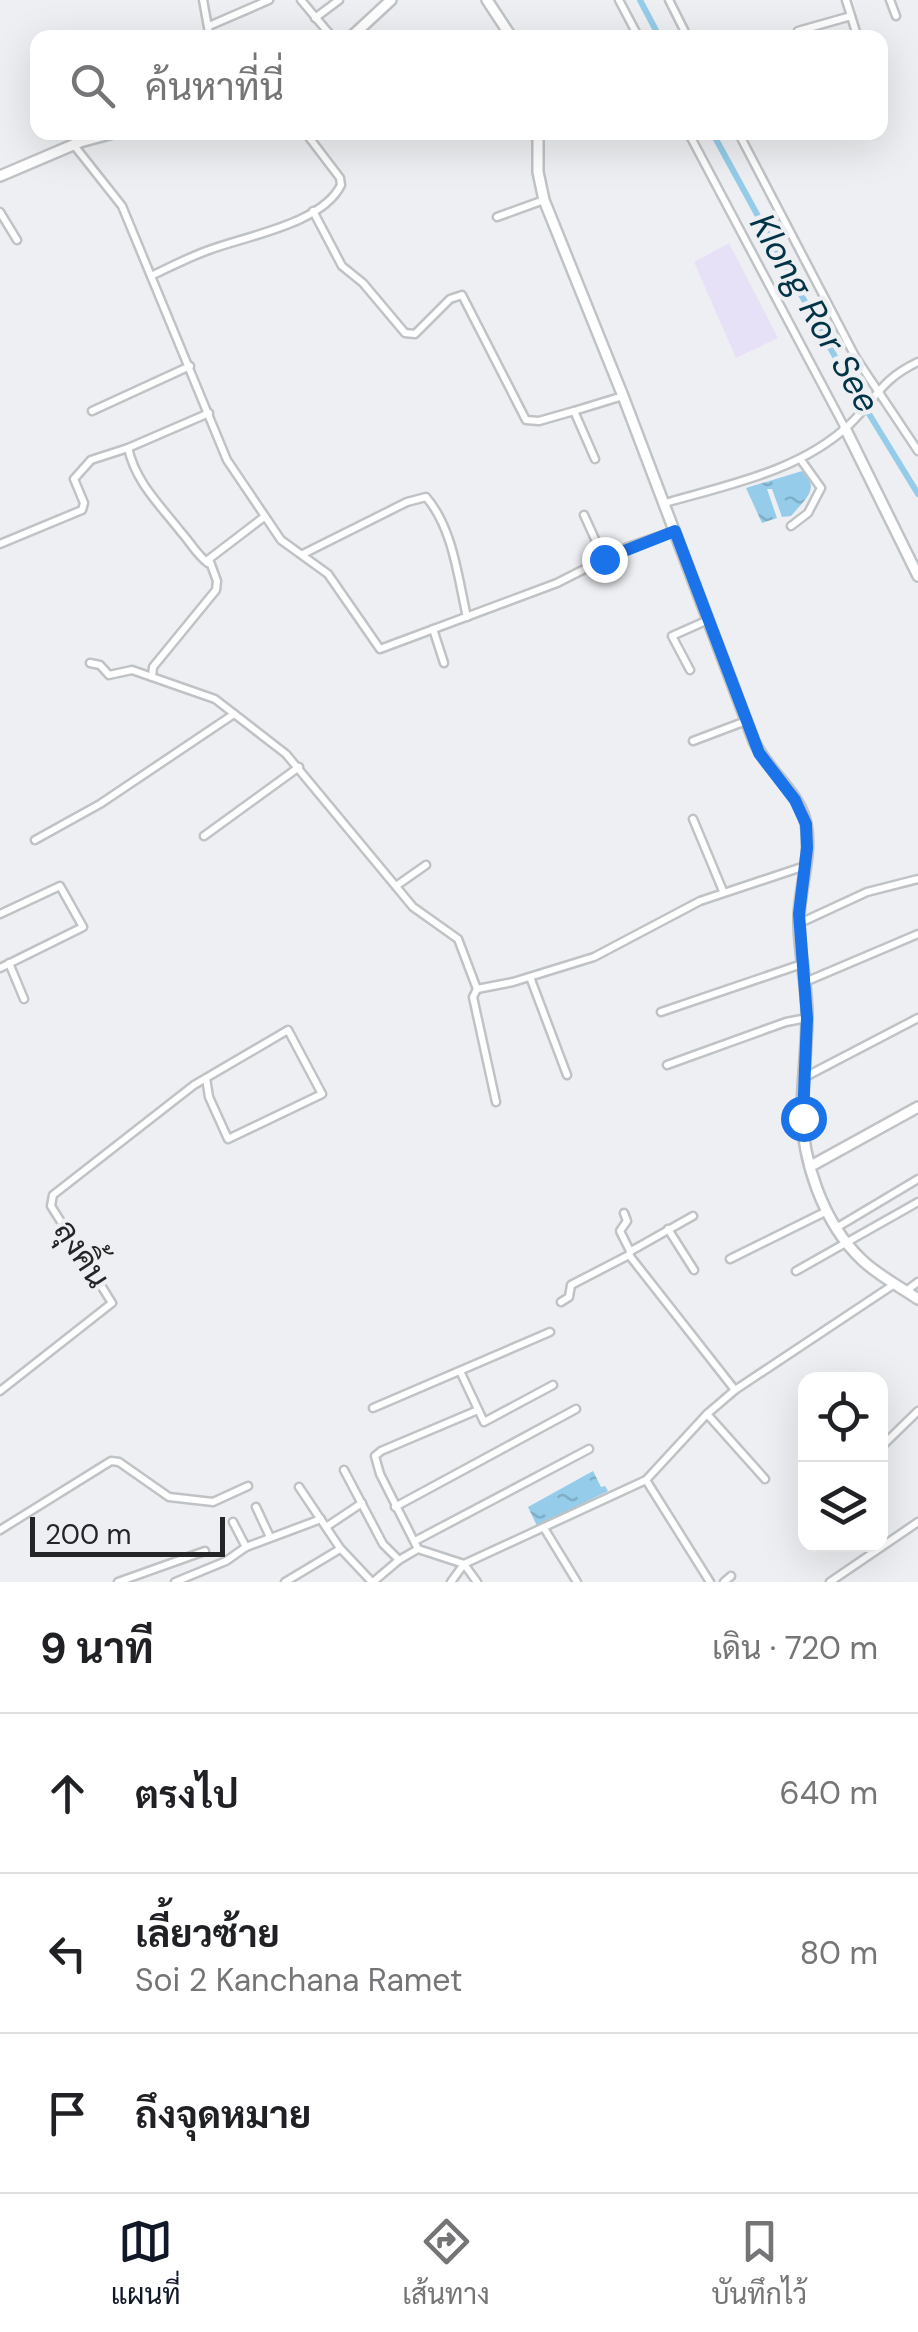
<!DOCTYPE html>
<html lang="th">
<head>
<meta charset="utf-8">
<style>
  :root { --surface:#fff; --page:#f6f6f6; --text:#202124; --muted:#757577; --line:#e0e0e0; --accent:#111827 }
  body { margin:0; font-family:"DM Sans",Sarabun,sans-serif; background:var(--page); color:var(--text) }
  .controls { position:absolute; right:30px; bottom:30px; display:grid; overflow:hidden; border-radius:20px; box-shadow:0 10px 40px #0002 }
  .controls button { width:90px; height:90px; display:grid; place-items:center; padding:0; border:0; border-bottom:2px solid var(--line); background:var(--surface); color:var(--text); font:50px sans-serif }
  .scale { position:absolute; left:30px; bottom:25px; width:195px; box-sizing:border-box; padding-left:10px; border:5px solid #242526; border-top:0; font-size:28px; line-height:35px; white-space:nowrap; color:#242526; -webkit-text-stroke:8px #edeff2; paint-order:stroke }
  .stop { position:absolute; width:30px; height:30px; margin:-22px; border:8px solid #1a73e8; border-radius:50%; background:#fff }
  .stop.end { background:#1a73e8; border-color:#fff; box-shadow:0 2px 10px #0008 }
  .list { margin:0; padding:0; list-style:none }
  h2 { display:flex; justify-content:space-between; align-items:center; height:130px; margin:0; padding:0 40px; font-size:42px }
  h2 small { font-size:32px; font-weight:400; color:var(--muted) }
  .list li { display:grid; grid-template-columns:65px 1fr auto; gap:30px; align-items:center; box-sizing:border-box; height:160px; padding:0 40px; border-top:2px solid var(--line) }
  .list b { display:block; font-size:38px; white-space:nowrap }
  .list p { margin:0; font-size:32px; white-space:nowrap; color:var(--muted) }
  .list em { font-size:32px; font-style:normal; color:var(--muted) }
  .icon { flex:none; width:55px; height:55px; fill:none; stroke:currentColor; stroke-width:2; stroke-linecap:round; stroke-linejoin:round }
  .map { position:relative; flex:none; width:918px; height:1582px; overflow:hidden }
  .search { position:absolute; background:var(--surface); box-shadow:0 10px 40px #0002; left:30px; right:30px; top:30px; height:110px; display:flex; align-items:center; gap:25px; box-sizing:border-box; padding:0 35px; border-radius:20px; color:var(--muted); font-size:38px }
  .sheet { height:610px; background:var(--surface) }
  nav { display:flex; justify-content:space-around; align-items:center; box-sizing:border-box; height:140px; border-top:2px solid var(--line); background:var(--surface); font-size:28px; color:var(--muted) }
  nav a { display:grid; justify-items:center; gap:5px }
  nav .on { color:var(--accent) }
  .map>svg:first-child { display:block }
  .education { fill:#e7e1f7 }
  .water { fill:url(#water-ripples) }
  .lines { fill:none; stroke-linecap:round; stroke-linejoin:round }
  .canal { stroke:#94cce9; stroke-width:6 }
  .minor-casing { stroke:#c0c3c5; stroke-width:11 }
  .tertiary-casing { stroke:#c0c3c5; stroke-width:14 }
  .minor { stroke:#fff; stroke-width:6 }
  .tertiary { stroke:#fff; stroke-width:9 }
  .route { stroke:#1a73e8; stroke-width:12 }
  .labels { text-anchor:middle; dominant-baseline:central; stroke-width:9; stroke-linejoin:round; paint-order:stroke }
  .street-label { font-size:32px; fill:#242526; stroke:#edeff2 }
  .water-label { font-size:35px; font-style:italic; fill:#013447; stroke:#edeff2 }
</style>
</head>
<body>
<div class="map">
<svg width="918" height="1582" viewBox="0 0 918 1582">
  <defs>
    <pattern id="water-ripples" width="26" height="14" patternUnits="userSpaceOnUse" patternTransform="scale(2.5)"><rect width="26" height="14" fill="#94cce9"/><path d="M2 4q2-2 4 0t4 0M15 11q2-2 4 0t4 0" fill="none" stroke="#7fafc8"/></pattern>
  </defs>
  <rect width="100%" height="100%" fill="#edeff2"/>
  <polygon class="education" points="729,243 778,338 736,358 694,262"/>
  <g class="water">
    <path d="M802,471C822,488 804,500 791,516L782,517L772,489H767L777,518L762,523L746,488Z"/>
    <polygon points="593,1471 601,1487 605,1486 608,1491 537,1526 528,1507"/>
  </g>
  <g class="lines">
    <g class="canal">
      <polyline points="640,0 660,38"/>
      <polyline points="712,132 844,373 918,494"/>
    </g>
    <defs>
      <g id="minor">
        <polyline points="203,0 210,38"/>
        <polyline points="301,0 333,38"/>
        <polyline points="619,0 639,38"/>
        <polyline points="669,0 688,38"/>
        <polyline points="846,0 856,32"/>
        <polyline points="890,0 896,16"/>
        <polyline points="315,18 339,0"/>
        <polyline points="209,26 269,0"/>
        <polyline points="798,31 851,16"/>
        <polyline points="688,132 845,428"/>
        <polyline points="738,132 856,358 918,451"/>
        <polyline points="73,144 122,206 227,460 281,540 328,574 380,649 557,583 628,547 675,531"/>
        <polyline points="313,211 342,266 363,283 405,333 415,334 450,299 462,295 526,420 539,421 574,411"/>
        <polyline points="0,212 17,240"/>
        <polyline points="497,217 544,200"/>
        <path d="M151,276C170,267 189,257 209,250C246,236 322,224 341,185L340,178L305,132"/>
        <polyline points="92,411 190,366"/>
        <path d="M128,448C136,483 160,505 181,532C191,543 196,554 208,563"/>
        <polyline points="595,459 574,411 623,396"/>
        <path d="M665,503C727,485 801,471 850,424C877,398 880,380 918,362"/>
        <polyline points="584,515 604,559"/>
        <polyline points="791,526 808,513 821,488 801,460"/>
        <polyline points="0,544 82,510 84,503 74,479 91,460 128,448 209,413"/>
        <path d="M303,554L407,502L426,497C453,528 458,578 467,617"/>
        <polyline points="433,629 444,663"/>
        <polyline points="90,663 100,665 109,675 132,670 215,699 286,754 413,907 458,939 477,989 513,982 594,957 700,901 805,866"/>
        <polyline points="690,670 672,636 708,620"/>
        <polyline points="152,677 153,667 216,590 217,581 209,559 264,517"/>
        <polyline points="693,741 746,721"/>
        <polyline points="693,819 723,891"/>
        <polyline points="204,836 299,767"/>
        <polyline points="35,840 100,804 234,714"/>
        <polyline points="396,886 426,865"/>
        <polyline points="0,914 60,886 83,927 0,968"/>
        <polyline points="800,923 867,892 918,879"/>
        <polyline points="9,963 24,999"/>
        <polyline points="530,977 567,1075"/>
        <polyline points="805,982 918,934"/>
        <polyline points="477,989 473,997 496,1102"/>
        <polyline points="661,1012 802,964"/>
        <polyline points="667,1065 786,1022 807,1018"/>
        <polyline points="805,1077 918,1018"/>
        <polyline points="624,1213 627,1221 620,1231 630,1251"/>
        <polyline points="693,1216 631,1251 629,1255 735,1390"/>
        <polyline points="836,1228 918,1179"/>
        <polyline points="668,1229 694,1270"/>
        <polyline points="730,1259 827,1211"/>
        <polyline points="796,1271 918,1202"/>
        <polyline points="906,1291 918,1282"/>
        <polyline points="561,1302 569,1297 571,1285 629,1255"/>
        <polyline points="460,1371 484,1422 553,1385"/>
        <polyline points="0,1391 112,1303 51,1206 53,1195 194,1085 206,1078 288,1030 322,1094 228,1139 209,1097 206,1078"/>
        <polyline points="373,1408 550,1332"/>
        <polyline points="707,1414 765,1479"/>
        <polyline points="880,1448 918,1411"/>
        <polyline points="344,1470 383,1544 399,1560"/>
        <polyline points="646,1480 710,1582"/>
        <polyline points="299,1487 340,1548 372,1582"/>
        <polyline points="256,1507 270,1537"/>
        <polyline points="395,1507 576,1409"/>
        <polyline points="233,1522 246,1547"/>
        <polyline points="326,1527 362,1503"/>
        <polyline points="544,1528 577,1582"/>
        <polyline points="0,1530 111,1461 119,1462 169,1497 213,1502 248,1486"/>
        <polyline points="415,1541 589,1449"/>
        <polyline points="418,1549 380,1474 375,1456 381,1451 478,1410"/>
        <polyline points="118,1582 205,1551"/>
        <polyline points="175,1582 226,1561 246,1547 321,1519"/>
        <polyline points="285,1582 340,1549"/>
        <polyline points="373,1582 399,1560 418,1549 464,1564 646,1480 707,1414 735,1390 893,1285"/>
        <polyline points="451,1582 464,1564 477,1582"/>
        <polyline points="724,1582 731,1576"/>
        <polyline points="830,1582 918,1522"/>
      </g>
      <g id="tertiary">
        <polyline points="487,0 512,38"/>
        <polyline points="350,38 391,0"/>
        <path d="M538,132V172L544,200L623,396L754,741C767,771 800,792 806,824C812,854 800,886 799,916C798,949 807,982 807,1015C807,1045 803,1076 802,1106C801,1159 823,1223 862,1260C879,1276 899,1286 918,1299"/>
        <polyline points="0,176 80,142 117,132"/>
        <polyline points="845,428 918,576"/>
        <polyline points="811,1166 918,1107"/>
      </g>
    </defs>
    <use href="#minor" class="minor-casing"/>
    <use href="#tertiary" class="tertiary-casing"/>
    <use href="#minor" class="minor"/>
    <use href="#tertiary" class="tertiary"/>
  </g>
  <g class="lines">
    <polyline class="route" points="604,559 675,531 759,753 795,800 806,824 807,848 799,914 807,1018 803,1118"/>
  </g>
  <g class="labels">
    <g class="street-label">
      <text transform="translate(82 1254) rotate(57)">ลุงคิ้น</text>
    </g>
    <g class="water-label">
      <text transform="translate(815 313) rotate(60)">Klong Ror See</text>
    </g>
  </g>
</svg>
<div class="controls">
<button><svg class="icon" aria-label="locate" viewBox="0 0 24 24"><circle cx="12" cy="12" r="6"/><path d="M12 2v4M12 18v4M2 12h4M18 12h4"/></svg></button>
<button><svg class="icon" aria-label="layers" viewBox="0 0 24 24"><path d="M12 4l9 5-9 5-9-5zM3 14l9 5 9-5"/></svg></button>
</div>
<div class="scale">200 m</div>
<div class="stop" style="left:803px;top:1118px"></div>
<div class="stop end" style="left:604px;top:559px"></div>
<div class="search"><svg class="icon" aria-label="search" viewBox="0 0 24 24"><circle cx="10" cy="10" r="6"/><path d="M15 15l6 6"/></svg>ค้นหาที่นี่</div>
</div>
<section class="sheet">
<h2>9 นาที<small>เดิน · 720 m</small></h2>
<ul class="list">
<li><svg class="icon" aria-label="ahead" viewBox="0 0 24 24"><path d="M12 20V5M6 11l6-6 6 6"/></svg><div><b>ตรงไป</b></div><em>640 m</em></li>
<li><svg class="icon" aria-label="left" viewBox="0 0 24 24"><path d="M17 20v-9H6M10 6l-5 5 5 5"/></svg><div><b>เลี้ยวซ้าย</b><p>Soi 2 Kanchana Ramet</p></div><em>80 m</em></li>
<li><svg class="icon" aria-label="arrive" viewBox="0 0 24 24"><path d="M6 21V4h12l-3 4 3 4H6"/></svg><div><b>ถึงจุดหมาย</b></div></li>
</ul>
</section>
<nav>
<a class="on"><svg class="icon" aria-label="map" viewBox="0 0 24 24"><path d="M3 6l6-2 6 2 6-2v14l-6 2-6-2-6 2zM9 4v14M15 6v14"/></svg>แผนที่</a>
<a><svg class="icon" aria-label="directions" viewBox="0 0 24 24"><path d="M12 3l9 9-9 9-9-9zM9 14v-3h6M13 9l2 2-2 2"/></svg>เส้นทาง</a>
<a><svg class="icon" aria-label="saved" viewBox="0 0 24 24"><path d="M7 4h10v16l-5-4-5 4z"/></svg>บันทึกไว้</a>
</nav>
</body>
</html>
